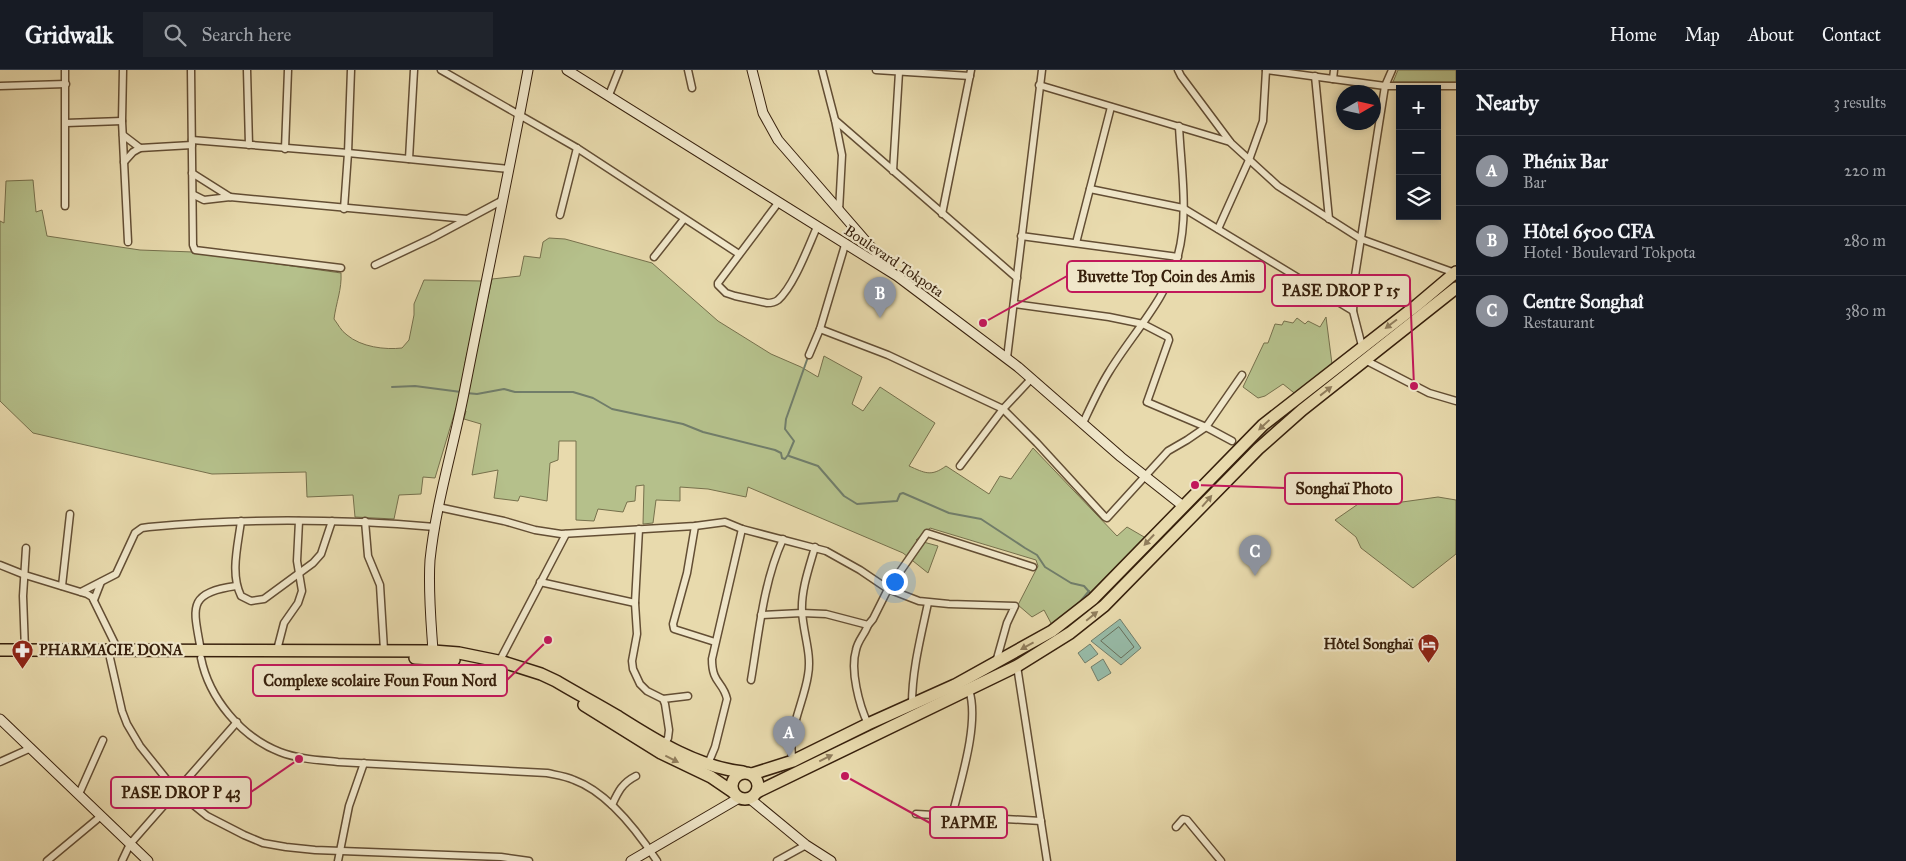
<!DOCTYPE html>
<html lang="en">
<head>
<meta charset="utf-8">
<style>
  :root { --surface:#171b24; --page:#20242c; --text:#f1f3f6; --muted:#9ea1a6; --line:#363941; --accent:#8c9099 }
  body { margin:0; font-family:"IM FELL Great Primer",serif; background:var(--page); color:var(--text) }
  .controls { position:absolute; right:15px; top:15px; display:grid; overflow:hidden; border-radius:0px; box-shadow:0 2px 8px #0003 }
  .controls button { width:45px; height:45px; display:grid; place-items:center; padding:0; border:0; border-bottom:1px solid var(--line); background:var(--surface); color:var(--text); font:25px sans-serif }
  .compass { position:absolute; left:1336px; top:15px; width:45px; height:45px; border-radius:50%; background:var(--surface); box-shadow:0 2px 8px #0003; rotate:81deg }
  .you { position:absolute; left:894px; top:511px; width:18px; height:18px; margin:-12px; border:4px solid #fff; border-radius:50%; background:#1a73e8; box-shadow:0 0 0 8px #1a73e833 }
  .badge { display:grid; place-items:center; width:32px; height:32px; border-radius:50%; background:var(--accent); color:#fff; font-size:16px; font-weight:700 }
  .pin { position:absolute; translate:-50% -41px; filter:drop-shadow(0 1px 2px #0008) }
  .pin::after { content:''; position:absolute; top:26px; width:18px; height:15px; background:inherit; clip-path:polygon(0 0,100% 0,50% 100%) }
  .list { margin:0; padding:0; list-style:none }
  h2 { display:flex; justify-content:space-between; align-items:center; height:65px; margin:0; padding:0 20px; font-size:21px }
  h2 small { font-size:16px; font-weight:400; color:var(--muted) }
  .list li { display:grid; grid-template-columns:32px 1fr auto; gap:15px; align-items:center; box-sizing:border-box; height:70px; padding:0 20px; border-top:1px solid var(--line) }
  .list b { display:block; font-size:19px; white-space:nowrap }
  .list p { margin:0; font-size:16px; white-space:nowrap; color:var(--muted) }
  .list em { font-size:16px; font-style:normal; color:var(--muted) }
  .icon { flex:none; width:28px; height:28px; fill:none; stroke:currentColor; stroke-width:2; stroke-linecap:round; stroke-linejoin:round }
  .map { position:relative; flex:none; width:1456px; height:791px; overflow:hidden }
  header { display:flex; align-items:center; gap:30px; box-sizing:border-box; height:70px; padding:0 25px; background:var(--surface); border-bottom:1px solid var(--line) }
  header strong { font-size:24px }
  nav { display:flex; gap:28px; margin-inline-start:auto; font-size:18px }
  .search { width:350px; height:45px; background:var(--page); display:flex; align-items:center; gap:12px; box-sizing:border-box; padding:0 18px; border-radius:0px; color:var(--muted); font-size:19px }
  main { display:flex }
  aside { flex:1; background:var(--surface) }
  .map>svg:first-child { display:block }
  .green { fill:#b5c08b; stroke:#76704c }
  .water { fill:#97bba8; stroke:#717d6a }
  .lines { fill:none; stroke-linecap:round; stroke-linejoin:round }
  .shore { stroke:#676e5a; stroke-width:1 }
  .stream { stroke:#717d6a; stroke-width:2 }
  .street-casing { stroke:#634e34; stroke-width:9 }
  .secondary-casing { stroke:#37200c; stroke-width:11 }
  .highway-casing { stroke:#37200c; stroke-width:14 }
  .street { stroke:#f0e7ca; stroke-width:6 }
  .secondary { stroke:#f0e7ca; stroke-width:9 }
  .highway { stroke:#e8daad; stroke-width:11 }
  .oneway { fill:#907d5c }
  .labels { text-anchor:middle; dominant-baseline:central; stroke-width:4.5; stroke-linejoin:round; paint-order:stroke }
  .street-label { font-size:15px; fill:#37200c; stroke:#f0e7ca }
  .poi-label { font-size:15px; font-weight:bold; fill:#37200c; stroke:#f0e7ca; text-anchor:end }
  .leader { fill:none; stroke:#c2185b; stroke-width:2 }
  .callout-dot { fill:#c2185b; stroke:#f0e7ca; stroke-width:2 }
  .callout { fill:#f0e7ca; stroke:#c2185b; stroke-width:2 }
  .callout-label { font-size:16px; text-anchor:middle; font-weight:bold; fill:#37200c }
</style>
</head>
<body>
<header>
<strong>Gridwalk</strong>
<div class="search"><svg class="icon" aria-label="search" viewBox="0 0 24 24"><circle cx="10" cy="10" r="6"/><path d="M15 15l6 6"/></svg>Search here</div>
<nav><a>Home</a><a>Map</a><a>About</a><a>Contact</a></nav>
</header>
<main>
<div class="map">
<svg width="1456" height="791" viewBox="0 0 1456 791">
  <rect width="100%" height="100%" fill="#e8daad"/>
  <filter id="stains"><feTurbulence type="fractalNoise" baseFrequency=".004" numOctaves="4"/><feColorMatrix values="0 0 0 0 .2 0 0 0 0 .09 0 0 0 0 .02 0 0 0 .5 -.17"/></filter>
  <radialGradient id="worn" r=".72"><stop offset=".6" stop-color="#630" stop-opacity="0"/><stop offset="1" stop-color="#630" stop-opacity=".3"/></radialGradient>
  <g class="green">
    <polygon points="1398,0 1456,0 1456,12 1393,12"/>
    <path d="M33,110L36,142L42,140L47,166L140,180L193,182L341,203C342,219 336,233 334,249C338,254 341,261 347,265C361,277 385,280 402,278L409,270L414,245V234L424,210L483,211L465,293L473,295L492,209L520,206L524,186L540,188L543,172L549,168L565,169L652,193L718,251L771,284L801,297L818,307L824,286L862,307L852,334L863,341L880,317L935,353L909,396C925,403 931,407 946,396L989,424L1000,406L1011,409L1033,378L1117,466L1127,457L1151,471L1100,525L1052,555L1044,540L1032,547L1018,535L1038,496L1036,490L930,458L916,470L938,476L928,503L903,483L748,417L746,427L708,419L680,417V431L656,430L653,453L643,454L644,415L636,416L635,431L627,432L623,442L598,439L594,451L576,450V371H559L558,390L550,393L547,431L520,426L518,431L494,428L498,400L472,405L481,354L464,349L466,341L456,338L435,408L423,407L421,424L399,425L394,449L355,447L353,425L307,427L306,402L212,404L33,363L0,331V151L4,153L6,111Z"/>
    <polygon points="1326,247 1332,294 1298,326 1283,314 1265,326 1258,328 1243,317 1264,273 1268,273 1275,254 1282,255 1284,251 1293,253 1297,248 1305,254 1308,251 1320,257"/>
    <polygon points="1377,421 1385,429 1395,433 1438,427 1456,430 1456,484 1413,518 1361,478 1356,467 1335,450"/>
  </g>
  <g class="water">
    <polygon points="1120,549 1141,578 1121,595 1091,571"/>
    <polygon points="1090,574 1098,584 1085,593 1078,583"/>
    <polygon points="1103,589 1111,603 1098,611 1091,597"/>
  </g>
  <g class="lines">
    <polygon class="shore" points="1119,557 1134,577 1121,588 1101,571"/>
    <g class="stream">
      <polyline points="392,317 415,316 461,322"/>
      <polyline points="466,323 477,324 504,319 515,322 573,322 593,328 612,339 683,354 703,362 775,380 781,383 782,388 785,389 788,385 794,371 785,359 786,349 808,287"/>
      <polyline points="789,386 818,396 844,426 857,434 897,431 900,424 903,423 949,443 981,449 1025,478 1037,485 1045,497 1071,513 1084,516 1092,525"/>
      <polyline points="1079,533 1089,521"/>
    </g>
    <defs>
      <g id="street">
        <polyline points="123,0 122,51 128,172"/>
        <polyline points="191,0 193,175 195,180 341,198"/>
        <polyline points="247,0 249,75"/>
        <polyline points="441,0 577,78 739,184"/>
        <polyline points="688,0 692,18"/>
        <polyline points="822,0 835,50 842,85 839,141"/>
        <polyline points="876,0 970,6"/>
        <polyline points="1178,0 1181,6 1231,73 1278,116 1361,169 1455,203"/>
        <polyline points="1266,0 1385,16 1456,16"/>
        <polyline points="1315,6 1329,149"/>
        <polyline points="1333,9 1334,0"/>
        <polyline points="1039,15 1230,72"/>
        <polyline points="0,16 66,14"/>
        <polyline points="609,25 619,0"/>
        <polyline points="835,50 1017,208"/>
        <polyline points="66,53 122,51"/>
        <polyline points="123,65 140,78"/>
        <polyline points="192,70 348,83 509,99"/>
        <polyline points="285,79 288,0"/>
        <polyline points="409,89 414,0"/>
        <polyline points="124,92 133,82 140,78 192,75"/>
        <polyline points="893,101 899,2"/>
        <polyline points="192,103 230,127"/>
        <polyline points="1090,119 1183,138 1353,241"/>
        <polyline points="194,125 204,130 230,127 467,149"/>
        <path d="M778,133L718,213V215L726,223L735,226L767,233C771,233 774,233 778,230C794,216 808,177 817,157"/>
        <polyline points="65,136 65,0"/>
        <polyline points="344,139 348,83 351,0"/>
        <polyline points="942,144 971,0"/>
        <polyline points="560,145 577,78"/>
        <polyline points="1218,159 1249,90 1263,51 1266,0"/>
        <polyline points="1021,166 1178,187"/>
        <polyline points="1076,173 1111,37"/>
        <polyline points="654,187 684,149"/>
        <polyline points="375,195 432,168 503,130"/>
        <polyline points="1014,234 1109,247 1143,254 1168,267 1169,270 1147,332 1206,357 1232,371"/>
        <polyline points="820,259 888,285 1003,339 1037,373 1105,447 1107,448 1168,381 1187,370 1206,357 1242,305"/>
        <polyline points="1362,276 1353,241 1355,206 1385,16 1392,0"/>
        <polyline points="809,285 820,259 845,175"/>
        <polyline points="1007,288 1042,0"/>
        <polyline points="1365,290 1429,323 1456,331"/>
        <path d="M1083,353C1091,336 1099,318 1109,302C1132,264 1167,229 1178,185C1189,144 1181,98 1179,56"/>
        <polyline points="960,396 1003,339 1031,309"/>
        <polyline points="438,437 504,451 535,460 561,464 695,456 725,452 742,459 826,481 860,500 888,519 919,531 949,534 1015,536 1007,553 996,592"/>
        <path d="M241,451C238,475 230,504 241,526L251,531L264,529L313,493L321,484L332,451"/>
        <polyline points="365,451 368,486 380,515 384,580"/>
        <polyline points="695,456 687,503 673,554 674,559 715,572"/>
        <polyline points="639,459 635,533 637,564 632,591 633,599 640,614 647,621 663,629 665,634 669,660 668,668 664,674"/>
        <polyline points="0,495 25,505 87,524 92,527 118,580"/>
        <polyline points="540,512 635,533"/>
        <polyline points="62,516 70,444"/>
        <path d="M81,522L116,504L135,463L142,458L149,457C244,448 340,449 435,457"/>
        <polyline points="94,530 101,512"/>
        <polyline points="761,545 802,543 826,544 868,555 873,549 888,519 927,463 1033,497"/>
        <path d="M868,555C865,564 858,570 856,580C850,600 859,635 868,654"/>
        <polyline points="25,580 23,526 26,478"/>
        <polyline points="277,580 284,553 298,533 302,521 297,491 299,451"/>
        <path d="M201,581C194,539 185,523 236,516"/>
        <polyline points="110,588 122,641 127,654 140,676 176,721 207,746 244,765 263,773 286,777 315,780 501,787 529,791"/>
        <path d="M201,588C209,628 241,667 280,682C298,689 319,690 338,692L547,703C556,705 565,706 574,710C607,722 638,762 657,791"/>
        <polyline points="499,592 566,464"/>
        <polyline points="1017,596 1047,791"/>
        <path d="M751,610C759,563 763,513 783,469"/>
        <polyline points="663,629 688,626"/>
        <path d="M912,634C912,600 921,566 928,533"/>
        <path d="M793,691C786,663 804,633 808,605C812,584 803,563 802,541C801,520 809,498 815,477"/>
        <polyline points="0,692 31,678"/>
        <path d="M708,694L715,677L727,629C723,611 712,614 712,589L742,459"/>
        <polyline points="79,724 103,670"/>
        <path d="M612,735C618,722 622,713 636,706"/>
        <polyline points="916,744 1041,751"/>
        <path d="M952,746C960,713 980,652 969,620"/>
        <polyline points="1176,757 1183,749 1187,750 1221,791"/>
        <polyline points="47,791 101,746"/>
        <polyline points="122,791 130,774 237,652"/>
        <polyline points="338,791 349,736 364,693"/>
        <polyline points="777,791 806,775"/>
      </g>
      <g id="secondary">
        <polyline points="567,0 897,206 1018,297 1121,387 1183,436"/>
        <polyline points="752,0 763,43 778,70 890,199"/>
        <path d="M433,581C431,551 428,520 430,490C436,433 453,379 464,323C485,215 508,108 528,0"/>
        <polyline points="0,649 148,791"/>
        <polyline points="749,728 806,775 831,791"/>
        <polyline points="631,791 739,728"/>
      </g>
      <g id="highway">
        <path d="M0,580L433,581L459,583L503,592L541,604L556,611C576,623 597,634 617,646C655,670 697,697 743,702"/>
        <polyline points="415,588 454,590"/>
        <polyline points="584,635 661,683 711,707 733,722"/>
        <circle cx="745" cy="716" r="13"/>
        <polyline points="752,704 793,691 868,654 955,615 1052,561 1093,529 1263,355 1417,235 1456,202"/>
        <polyline points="757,722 1017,596 1070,563 1104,536 1258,379 1302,340 1456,218"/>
      </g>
    </defs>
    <use href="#street" class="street-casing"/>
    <use href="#secondary" class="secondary-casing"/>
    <use href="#highway" class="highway-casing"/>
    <use href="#street" class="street"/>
    <use href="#secondary" class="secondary"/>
    <use href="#highway" class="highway"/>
  </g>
  <defs><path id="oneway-solid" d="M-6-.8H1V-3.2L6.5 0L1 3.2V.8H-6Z" transform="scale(1.25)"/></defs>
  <g class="oneway">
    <use href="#oneway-solid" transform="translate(1391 254) rotate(143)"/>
    <use href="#oneway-solid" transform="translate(1326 321) rotate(-38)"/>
    <use href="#oneway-solid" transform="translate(1264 355) rotate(137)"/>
    <use href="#oneway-solid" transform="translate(1207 431) rotate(-49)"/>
    <use href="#oneway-solid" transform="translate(1149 470) rotate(133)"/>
    <use href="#oneway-solid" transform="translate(1092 546) rotate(-39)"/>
    <use href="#oneway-solid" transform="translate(1027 576) rotate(151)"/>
    <use href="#oneway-solid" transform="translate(826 688) rotate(-26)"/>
    <use href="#oneway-solid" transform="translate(672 689) rotate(27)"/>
  </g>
  <defs>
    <symbol id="hotel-pin" viewBox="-11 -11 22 30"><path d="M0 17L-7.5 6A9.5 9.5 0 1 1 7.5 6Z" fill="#8f2418" stroke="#f0e7ca"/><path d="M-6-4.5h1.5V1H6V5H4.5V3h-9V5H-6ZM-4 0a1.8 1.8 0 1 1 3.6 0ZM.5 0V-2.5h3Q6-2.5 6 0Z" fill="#fff"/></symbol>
    <symbol id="pharmacy-pin" viewBox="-11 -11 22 30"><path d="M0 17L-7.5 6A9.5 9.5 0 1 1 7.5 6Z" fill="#8f2418" stroke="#f0e7ca"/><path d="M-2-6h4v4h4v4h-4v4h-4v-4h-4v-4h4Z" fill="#fff"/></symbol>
  </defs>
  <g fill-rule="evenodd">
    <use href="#hotel-pin" x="1416" y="562" width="25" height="34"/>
    <use href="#pharmacy-pin" x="10" y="568" width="25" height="34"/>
  </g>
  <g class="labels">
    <g class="street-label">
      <text transform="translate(894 191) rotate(34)">Boulevard Tokpota</text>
    </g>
    <g class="poi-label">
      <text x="1413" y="574">Hôtel Songhaï</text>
      <text x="39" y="580" text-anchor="start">PHARMACIE DONA</text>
    </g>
  </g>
  <path class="leader" d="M983 253L1067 206M1414 316L1410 220M1195 415L1285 418M548 570L507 610M299 689L251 722M845 706L930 753"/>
  <g class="callout-dot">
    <circle cx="983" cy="253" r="5"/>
    <circle cx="1414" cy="316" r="5"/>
    <circle cx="1195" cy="415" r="5"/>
    <circle cx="548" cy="570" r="5"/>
    <circle cx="299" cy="689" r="5"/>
    <circle cx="845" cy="706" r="5"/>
  </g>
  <g class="callout">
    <rect x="1067" y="191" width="198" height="31" rx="5"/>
    <rect x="1272" y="205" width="138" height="31" rx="5"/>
    <rect x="1285" y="403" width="117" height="31" rx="5"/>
    <rect x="253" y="595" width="254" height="31" rx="5"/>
    <rect x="111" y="707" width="140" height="31" rx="5"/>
    <rect x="930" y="737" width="77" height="31" rx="5"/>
  </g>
  <g class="callout-label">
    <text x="1166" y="212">Buvette Top Coin des Amis</text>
    <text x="1341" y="226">PASE DROP P 15</text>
    <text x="1344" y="424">Songhaï Photo</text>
    <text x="380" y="616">Complexe scolaire Foun Foun Nord</text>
    <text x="181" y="728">PASE DROP P 43</text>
    <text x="969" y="758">PAPME</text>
  </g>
  <rect width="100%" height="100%" filter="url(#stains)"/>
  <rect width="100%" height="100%" fill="url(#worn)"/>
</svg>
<div class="controls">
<button>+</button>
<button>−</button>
<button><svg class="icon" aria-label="layers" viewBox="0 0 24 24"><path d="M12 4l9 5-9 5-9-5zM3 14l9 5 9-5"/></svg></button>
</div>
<svg class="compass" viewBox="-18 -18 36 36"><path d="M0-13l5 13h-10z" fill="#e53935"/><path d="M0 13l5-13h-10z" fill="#9ea1a6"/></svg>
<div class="you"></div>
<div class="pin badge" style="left:789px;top:687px">A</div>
<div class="pin badge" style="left:880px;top:248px">B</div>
<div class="pin badge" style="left:1255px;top:506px">C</div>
</div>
<aside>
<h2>Nearby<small>3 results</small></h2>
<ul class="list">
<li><span class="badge">A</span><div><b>Phénix Bar</b><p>Bar</p></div><em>220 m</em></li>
<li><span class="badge">B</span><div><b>Hôtel 6500 CFA</b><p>Hotel · Boulevard Tokpota</p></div><em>280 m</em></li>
<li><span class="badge">C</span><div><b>Centre Songhaî</b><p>Restaurant</p></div><em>380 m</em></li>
</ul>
</aside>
</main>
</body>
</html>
